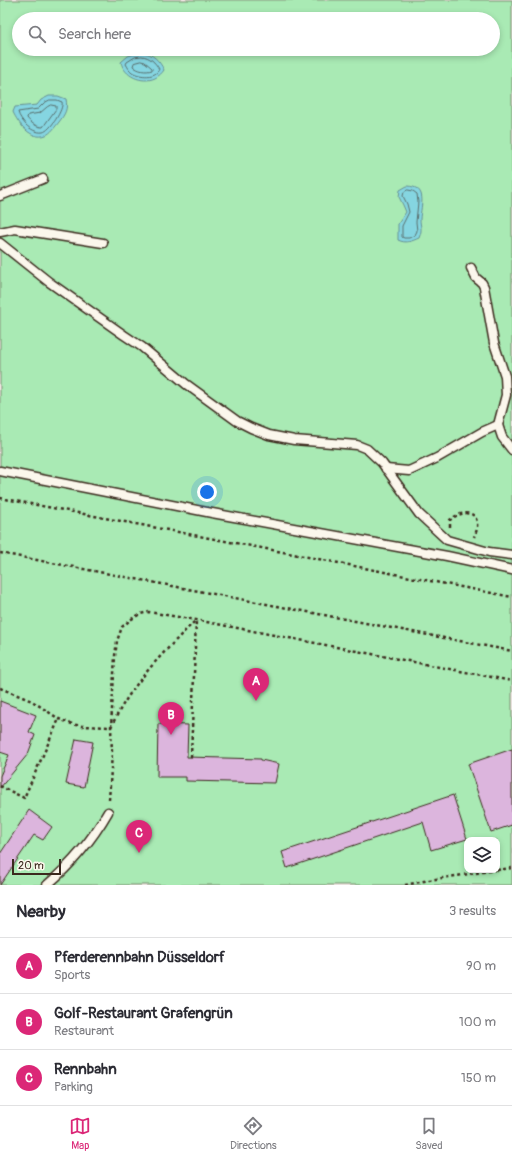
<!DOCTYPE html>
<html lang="en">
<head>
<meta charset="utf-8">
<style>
  :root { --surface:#fff; --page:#f2f2f3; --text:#2b2b33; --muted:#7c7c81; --line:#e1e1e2; --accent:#db2777 }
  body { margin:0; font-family:Pangolin,sans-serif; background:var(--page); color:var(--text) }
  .controls { position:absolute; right:12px; bottom:12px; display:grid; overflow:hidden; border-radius:8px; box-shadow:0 2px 6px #0003 }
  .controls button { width:36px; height:36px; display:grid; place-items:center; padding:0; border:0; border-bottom:1px solid var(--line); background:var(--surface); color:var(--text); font:20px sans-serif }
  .scale { position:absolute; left:12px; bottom:10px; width:49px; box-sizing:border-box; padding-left:4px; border:2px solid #3b2a1e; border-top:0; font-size:11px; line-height:14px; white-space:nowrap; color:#3b2a1e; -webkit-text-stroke:3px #fbf7ec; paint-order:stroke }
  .you { position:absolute; left:207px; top:492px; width:14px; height:14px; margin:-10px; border:3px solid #fff; border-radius:50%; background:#1a73e8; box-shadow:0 0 0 6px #1a73e833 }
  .badge { display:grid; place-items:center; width:26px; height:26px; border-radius:50%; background:var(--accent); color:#fff; font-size:13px; font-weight:700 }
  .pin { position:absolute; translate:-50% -33px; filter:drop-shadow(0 1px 2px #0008) }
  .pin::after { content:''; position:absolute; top:21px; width:14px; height:12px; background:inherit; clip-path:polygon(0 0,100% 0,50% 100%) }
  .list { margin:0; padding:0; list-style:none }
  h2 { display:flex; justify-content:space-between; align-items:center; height:52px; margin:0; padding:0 16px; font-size:17px }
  h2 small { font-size:13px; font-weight:400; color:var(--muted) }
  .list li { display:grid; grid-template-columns:26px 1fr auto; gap:12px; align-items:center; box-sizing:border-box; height:56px; padding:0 16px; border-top:1px solid var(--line) }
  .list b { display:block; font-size:15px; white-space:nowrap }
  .list p { margin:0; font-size:13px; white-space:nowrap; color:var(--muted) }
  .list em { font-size:13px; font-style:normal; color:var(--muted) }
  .icon { flex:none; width:22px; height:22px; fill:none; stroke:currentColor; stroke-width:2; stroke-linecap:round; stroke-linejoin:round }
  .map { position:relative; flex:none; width:512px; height:885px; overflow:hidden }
  .search { position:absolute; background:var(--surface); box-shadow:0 2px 6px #0003; left:12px; right:12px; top:12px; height:44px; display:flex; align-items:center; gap:10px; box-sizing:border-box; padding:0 14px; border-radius:22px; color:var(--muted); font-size:15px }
  .sheet { height:220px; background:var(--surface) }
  nav { display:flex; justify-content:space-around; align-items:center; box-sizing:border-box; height:56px; border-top:1px solid var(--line); background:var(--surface); font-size:11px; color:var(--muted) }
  nav a { display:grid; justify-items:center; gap:2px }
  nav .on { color:var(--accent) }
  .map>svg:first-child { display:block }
  .green { fill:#a9eab4; stroke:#728a69; fill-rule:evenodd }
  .water { fill:#85d5e1; stroke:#679193 }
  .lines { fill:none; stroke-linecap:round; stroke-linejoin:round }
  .shore { stroke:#596e6c; stroke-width:1 }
  .building { fill:#dcb5dd; stroke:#3b2a1e }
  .lane-casing { stroke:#3b2a1e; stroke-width:11 }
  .path { stroke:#3b2a1e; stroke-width:2.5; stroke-dasharray:3 3; stroke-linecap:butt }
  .lane { stroke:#fbf7ec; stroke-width:8 }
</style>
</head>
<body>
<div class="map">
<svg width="512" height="885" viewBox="0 0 512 885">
  <rect width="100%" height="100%" fill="#f5eae9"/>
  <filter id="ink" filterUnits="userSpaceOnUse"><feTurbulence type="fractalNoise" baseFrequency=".025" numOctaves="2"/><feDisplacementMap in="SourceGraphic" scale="8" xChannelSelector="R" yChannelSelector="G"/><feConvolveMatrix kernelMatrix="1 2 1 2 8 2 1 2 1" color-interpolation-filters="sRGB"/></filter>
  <g filter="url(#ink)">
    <path class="green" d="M0,0H512V885H0ZM19,19H493V49H19ZM467,840H497V870H467Z"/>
    <g class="water">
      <path d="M142,52C153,54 159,60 164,70C162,73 159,76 155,78C142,84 124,76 121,62L128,56Z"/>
      <path d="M49,96H58L66,99C68,109 65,114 59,122C55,127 51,133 46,135C31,141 18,123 13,112L15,107L37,105L41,100Z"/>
      <path d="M407,186C428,187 421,204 420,219C420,227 423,228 419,238C412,241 406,244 398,240V224L406,212L403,205L399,197L400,190Z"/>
    </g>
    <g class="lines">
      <g class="shore">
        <path d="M142,56C150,57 155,62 159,69C156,78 140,77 132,72C129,70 128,67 126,64L127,62L135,57Z"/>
        <path d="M141,61L145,62L152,68V70C146,72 138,71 133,66L134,63Z"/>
        <path d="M50,100H57L62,102C64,109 50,131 43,132C37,133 30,129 26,125C23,121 19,117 18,112L38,109L44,103Z"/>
        <path d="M51,105L56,106V109L43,127C36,127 31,123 27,118L28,115L40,113L47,107Z"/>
        <polygon points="408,190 413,191 417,194 418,202 416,222 417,231 415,235 409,238 404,238 402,237 402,226 409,212 407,204 403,196 404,192"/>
      </g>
    </g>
    <g class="building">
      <polygon points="0,701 36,715 29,732 35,735 28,754 0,788 0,776 9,755 0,752"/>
      <polygon points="158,724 188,725 187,757 261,759 261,760 279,764 275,783 186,781 186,777 157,777"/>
      <polygon points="76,739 93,742 84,787 66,784"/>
      <polygon points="512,749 512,825 491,832 468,764"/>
      <polygon points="453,795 467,839 431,850 423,822 287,868 282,852"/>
      <polygon points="29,810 52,827 43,840 34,835 0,885 0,854"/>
    </g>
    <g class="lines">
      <defs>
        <g id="lane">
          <polyline points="0,196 43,179"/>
          <polyline points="0,232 15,229 103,243"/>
          <polyline points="0,243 49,282 124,335 142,347 186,384 237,421 251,428 269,435 294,440 357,445 367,449 382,463 419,514 447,540 489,552 512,555"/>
          <polyline points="471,268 476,278 482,283 484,287 494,343 505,376 506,395 498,425 502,437 512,450"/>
          <polyline points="386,469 409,471 437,458 482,432 498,425"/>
          <polyline points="0,471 212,513 447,556 512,570"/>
          <path d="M47,885C72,864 92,840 108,812"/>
        </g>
      </defs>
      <use href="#lane" class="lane-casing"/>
      <g class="path">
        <polyline points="0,498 293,554 512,597"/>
        <path d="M450,527V520C460,511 479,509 477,527C477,531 475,534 474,537"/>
        <polyline points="0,553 512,651"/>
        <path d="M0,688L32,701L59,719L72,724L82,726L111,727C115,719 119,711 124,703C143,672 170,646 195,621"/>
        <polyline points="191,757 196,620"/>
        <polyline points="0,786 24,798 59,719"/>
        <polyline points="109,800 112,753 111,727 115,656 117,641 122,627 130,620 140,614 149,612 196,620 512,681"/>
        <polyline points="497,870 512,868"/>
        <polyline points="405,885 429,880 496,870"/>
      </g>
      <use href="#lane" class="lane"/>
    </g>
  </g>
</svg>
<div class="controls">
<button><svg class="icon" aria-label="layers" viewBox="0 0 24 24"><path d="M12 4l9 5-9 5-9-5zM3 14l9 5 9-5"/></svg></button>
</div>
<div class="scale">20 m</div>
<div class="you"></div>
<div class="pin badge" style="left:256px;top:701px">A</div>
<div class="pin badge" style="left:171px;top:735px">B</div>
<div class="pin badge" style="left:139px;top:853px">C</div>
<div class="search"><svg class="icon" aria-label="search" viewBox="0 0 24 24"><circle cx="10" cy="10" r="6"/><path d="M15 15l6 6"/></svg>Search here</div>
</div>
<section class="sheet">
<h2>Nearby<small>3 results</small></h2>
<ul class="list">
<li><span class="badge">A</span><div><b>Pferderennbahn Düsseldorf</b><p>Sports</p></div><em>90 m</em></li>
<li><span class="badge">B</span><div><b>Golf-Restaurant Grafengrün</b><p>Restaurant</p></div><em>100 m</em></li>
<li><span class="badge">C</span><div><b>Rennbahn</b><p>Parking</p></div><em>150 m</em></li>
</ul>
</section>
<nav>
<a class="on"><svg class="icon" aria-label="map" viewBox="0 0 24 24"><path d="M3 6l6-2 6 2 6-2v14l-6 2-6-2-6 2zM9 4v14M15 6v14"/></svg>Map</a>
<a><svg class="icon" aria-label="directions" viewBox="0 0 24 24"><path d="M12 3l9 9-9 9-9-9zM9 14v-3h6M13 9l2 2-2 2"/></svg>Directions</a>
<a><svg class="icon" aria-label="saved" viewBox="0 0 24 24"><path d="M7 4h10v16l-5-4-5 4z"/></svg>Saved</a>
</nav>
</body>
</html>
